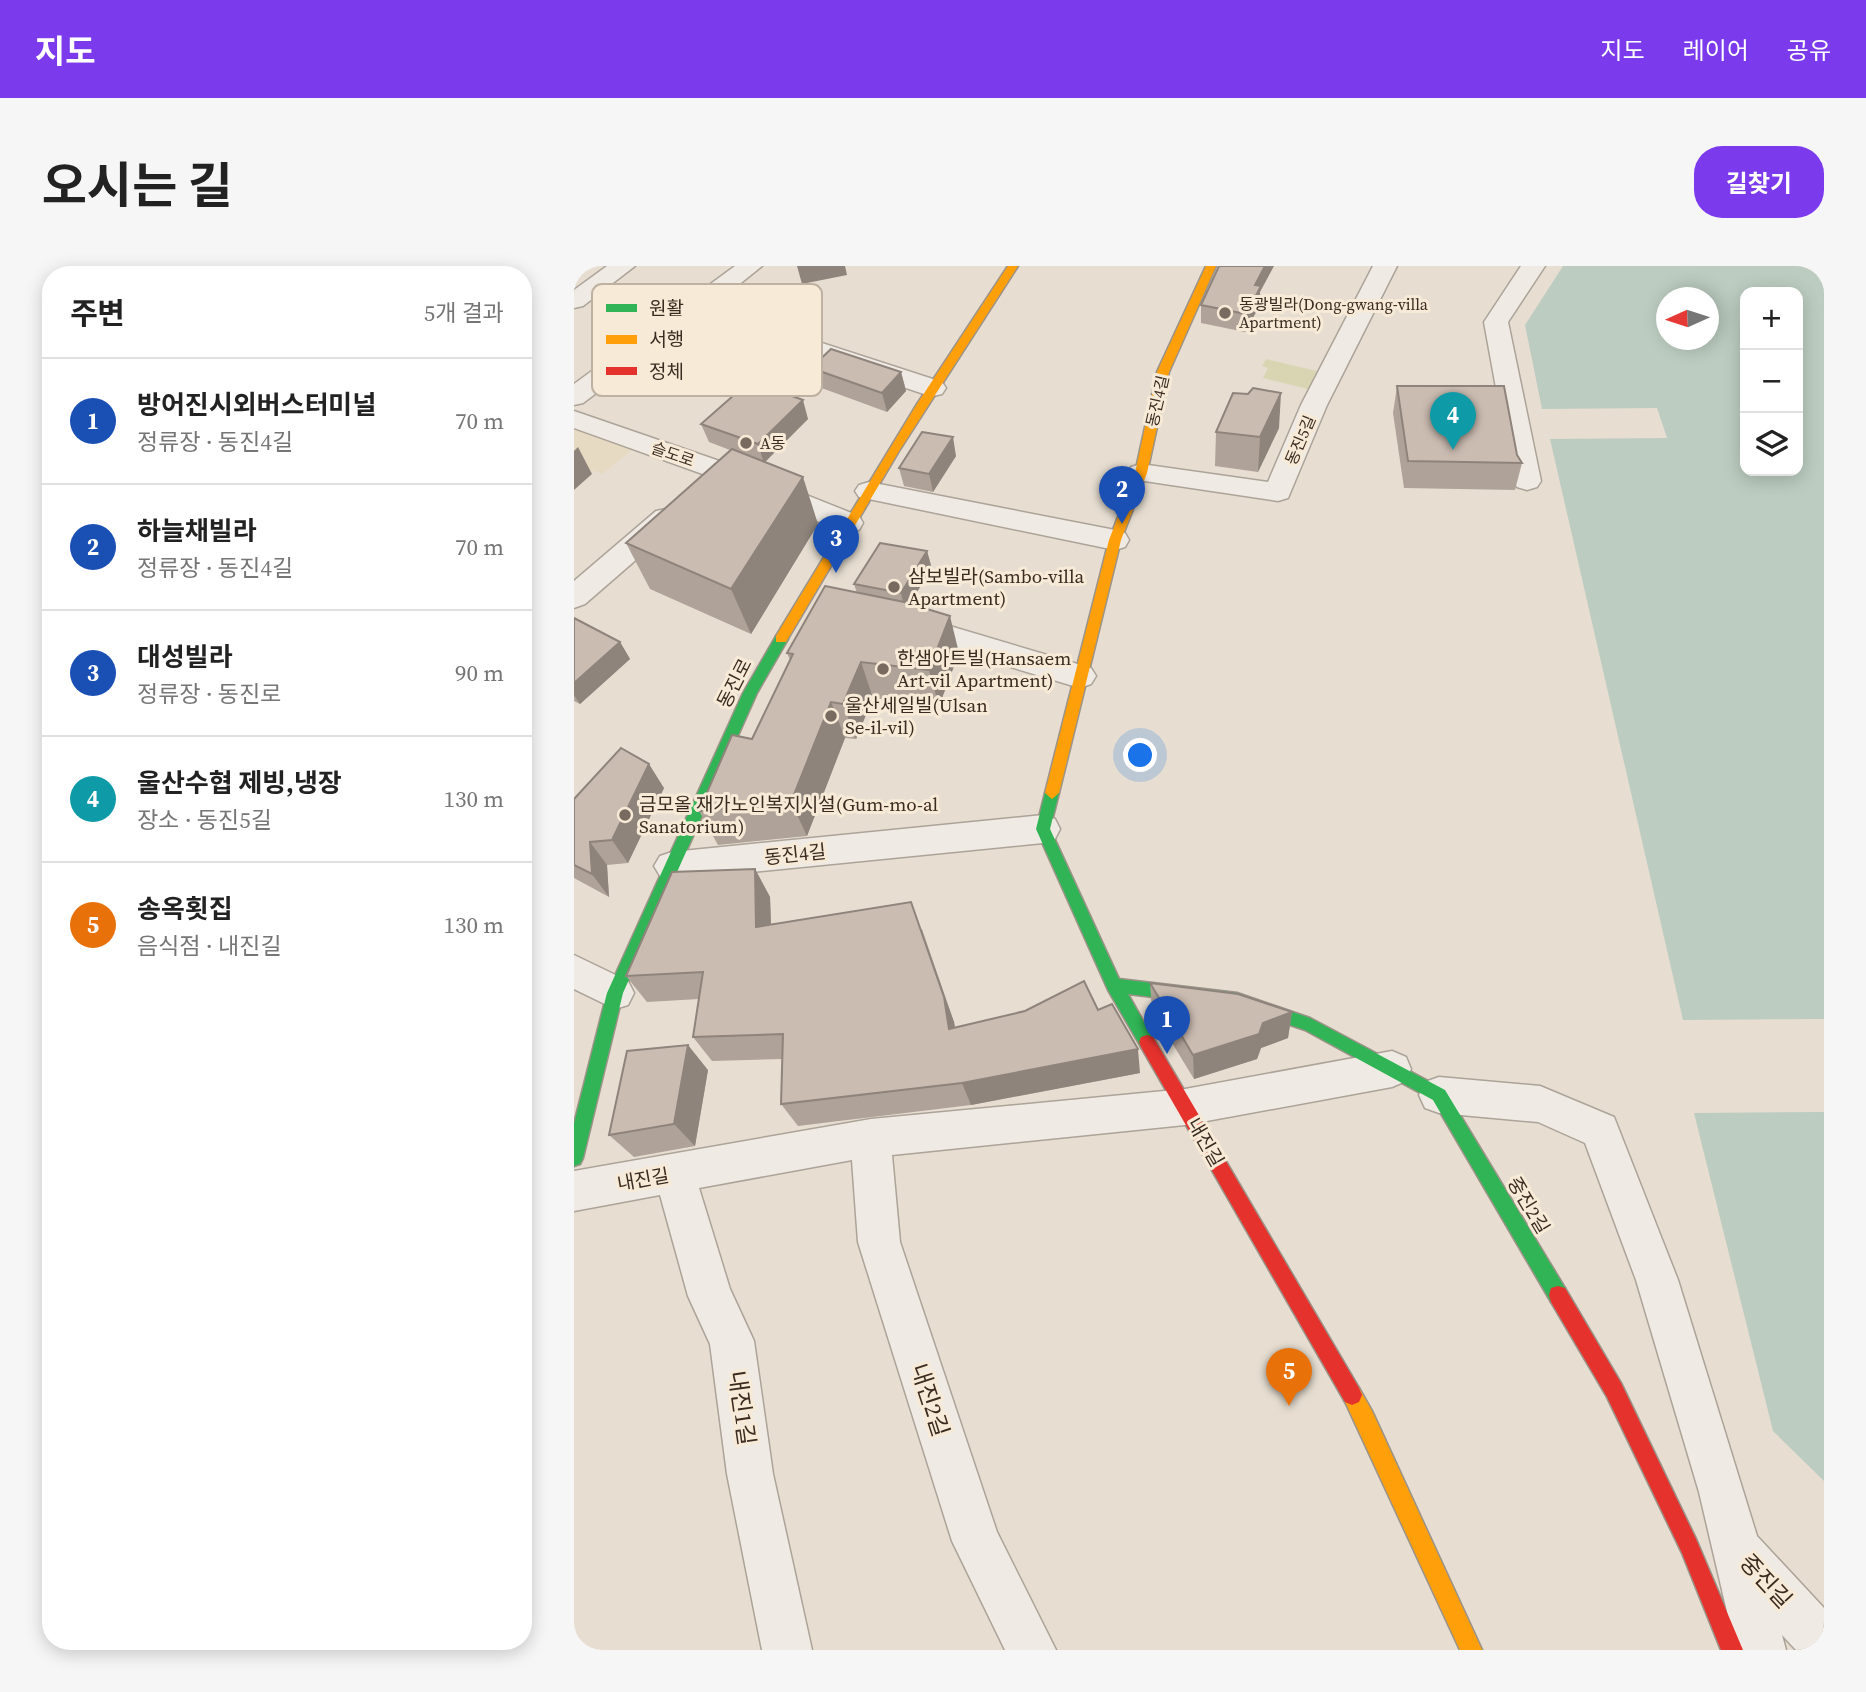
<!DOCTYPE html>
<html lang="ko">
<head>
<meta charset="utf-8">
<style>
  :root { --surface:#fff; --page:#f6f6f6; --text:#222; --muted:#767676; --line:#e0e0e0; --accent:#7c3aed }
  body { margin:0; font-family:"Source Serif 4","Noto Sans KR",serif; background:var(--page); color:var(--text) }
  .controls { position:absolute; right:21px; top:21px; display:grid; overflow:hidden; border-radius:14px; box-shadow:0 4px 18px #0003 }
  .controls button { width:63px; height:63px; display:grid; place-items:center; padding:0; border:0; border-bottom:2px solid var(--line); background:var(--surface); color:var(--text); font:35px sans-serif }
  .compass { position:absolute; left:1082px; top:21px; width:63px; height:63px; border-radius:50%; background:var(--surface); box-shadow:0 4px 18px #0003; rotate:267deg }
  .you { position:absolute; left:567px; top:490px; width:24px; height:24px; margin:-18px; border:5px solid #fff; border-radius:50%; background:#1a73e8; box-shadow:0 0 0 10px #1a73e833 }
  .badge { display:grid; place-items:center; width:46px; height:46px; border-radius:50%; background:var(--accent); color:#fff; font-size:23px; font-weight:700 }
  .pin { position:absolute; translate:-50% -58px; filter:drop-shadow(0 2px 4px #0008) }
  .pin::after { content:''; position:absolute; top:37px; width:24px; height:21px; background:inherit; clip-path:polygon(0 0,100% 0,50% 100%) }
  .list { margin:0; padding:0; list-style:none }
  h2 { display:flex; justify-content:space-between; align-items:center; height:91px; margin:0; padding:0 28px; font-size:30px }
  h2 small { font-size:23px; font-weight:400; color:var(--muted) }
  .list li { display:grid; grid-template-columns:46px 1fr auto; gap:21px; align-items:center; box-sizing:border-box; height:126px; padding:0 28px; border-top:2px solid var(--line) }
  .list b { display:block; font-size:26px; white-space:nowrap }
  .list p { margin:0; font-size:23px; white-space:nowrap; color:var(--muted) }
  .list em { font-size:23px; font-style:normal; color:var(--muted) }
  .icon { flex:none; width:38px; height:38px; fill:none; stroke:currentColor; stroke-width:2; stroke-linecap:round; stroke-linejoin:round }
  .map { position:relative; flex:none; width:1250px; height:1384px; overflow:hidden; border-radius:28px }
  header { display:flex; align-items:center; gap:42px; box-sizing:border-box; height:98px; padding:0 35px; background:var(--accent); color:#fff }
  header strong { font-size:33px }
  nav { display:flex; gap:38px; margin-inline-start:auto; font-size:24px }
  .intro { display:flex; align-items:center; justify-content:space-between; box-sizing:border-box; height:168px; padding:0 42px }
  h1 { margin:0; font-size:49px }
  .button { padding:18px 32px; border-radius:28px; background:var(--accent); color:#fff; font-size:24px; font-weight:700 }
  main { display:flex; gap:42px; padding:0 42px }
  aside { flex:1; background:var(--surface); border-radius:28px; box-shadow:0 4px 18px #0003 }
  .map>svg:first-child { display:block }
  .farmland { fill:#e6dbc2 }
  .green { fill:#d9d5b3 }
  .water { fill:#bcccc0; fill-rule:evenodd }
  .lines { fill:none; stroke-linecap:round; stroke-linejoin:round }
  .street-casing { stroke:#aca399; stroke-width:3 }
  .fast-casing { stroke:#9c9389; stroke-width:3 }
  .slow-casing { stroke:#9c9389; stroke-width:3 }
  .jam-casing { stroke:#9c9389; stroke-width:3 }
  .street { fill:#efeae3; fill-rule:evenodd }
  .fast { fill:#30b455; fill-rule:evenodd }
  .slow { fill:#ff9f0a; fill-rule:evenodd }
  .jam { fill:#e5322d; fill-rule:evenodd }
  .wall { fill:#afa298 }
  .shaded-wall { fill:#8e847c }
  .building { fill:#cbbcb1; stroke:#8e847c; stroke-width:2 }
  .poi-dot { fill:#786a5e; stroke:#f7ebd8; stroke-width:2.5 }
  .labels { text-anchor:middle; dominant-baseline:central; stroke-width:6; stroke-linejoin:round; paint-order:stroke }
  .far-poi-label { font-size:16px; fill:#3c2b20; stroke:#f7ebd8; text-anchor:start }
  .far-street-label { font-size:16px; fill:#3c2b20; stroke:#f7ebd8 }
  .poi-label { font-size:19px; fill:#3c2b20; stroke:#f7ebd8; text-anchor:start }
  .street-label { font-size:19px; fill:#3c2b20; stroke:#f7ebd8 }
  .near-street-label { font-size:23px; fill:#3c2b20; stroke:#f7ebd8 }
  .key { fill:#f7ebd8; stroke:#bfb1a1; stroke-width:2 }
  .key-label { font-size:19px; fill:#3c2b20 }
</style>
</head>
<body>
<header>
<strong>지도</strong>
<nav><a>지도</a><a>레이어</a><a>공유</a></nav>
</header>
<div class="intro"><h1>오시는 길</h1><a class="button">길찾기</a></div>
<main>
<aside>
<h2>주변<small>5개 결과</small></h2>
<ul class="list">
<li><span class="badge" style="background:#1a4fb4">1</span><div><b>방어진시외버스터미널</b><p>정류장 · 동진4길</p></div><em>70 m</em></li>
<li><span class="badge" style="background:#1a4fb4">2</span><div><b>하늘채빌라</b><p>정류장 · 동진4길</p></div><em>70 m</em></li>
<li><span class="badge" style="background:#1a4fb4">3</span><div><b>대성빌라</b><p>정류장 · 동진로</p></div><em>90 m</em></li>
<li><span class="badge" style="background:#0f9aa8">4</span><div><b>울산수협 제빙,냉장</b><p>장소 · 동진5길</p></div><em>130 m</em></li>
<li><span class="badge" style="background:#e8710a">5</span><div><b>송옥횟집</b><p>음식점 · 내진길</p></div><em>130 m</em></li>
</ul>
</aside>
<div class="map">
<svg width="1250" height="1384" viewBox="0 0 1250 1384">
  <rect width="100%" height="100%" fill="#e7ded1"/>
  <polygon class="farmland" points="0,158 63,180 28,208 0,198"/>
  <polygon class="green" points="692,93 743,105 734,123 689,112 694,102 688,100"/>
  <g class="water">
    <path d="M989,0H1250V753L1109,754L976,173L1093,172L1083,142L968,143L951,59ZM1171,26H1224V205H1171ZM1092,32H1134V74H1092Z"/>
    <polygon points="1250,846 1250,1215 1199,1165 1120,847"/>
  </g>
  <g class="lines">
    <defs>
      <g id="street">
        <polygon points="33,0 61,0 9,40 0,42 0,24"/>
        <polygon points="161,0 188,0 137,41 368,116 372,122 368,128 359,130 350,128 122,52 9,137 0,139 0,118"/>
        <polygon points="799,0 823,0 753,139 714,232 704,235 557,213 553,207 557,201 567,198 694,216 727,139"/>
        <polygon points="947,0 971,0 934,56 967,215 963,221 953,224 943,221 939,215 910,56"/>
        <polygon points="0,145 157,199 285,250 289,257 285,264 275,267 265,264 137,211 0,162"/>
        <polygon points="295,216 541,264 551,267 555,274 551,281 541,284 285,231 281,225 285,219"/>
        <polygon points="92,243 102,245 106,252 102,259 11,338 0,342 0,315 82,245"/>
        <polygon points="332,347 517,402 522,410 517,418 506,422 321,366 317,358 321,350"/>
        <polygon points="469,549 481,553 486,563 481,573 469,577 98,614 86,610 80,600 86,590 98,586"/>
        <polygon points="0,689 54,715 60,727 54,739 41,743 0,723"/>
        <polygon points="818,785 832,791 837,803 832,815 818,821 611,859 318,889 326,976 423,1266 482,1384 431,1384 378,1275 284,976 278,894 125,922 156,1023 180,1075 199,1208 238,1384 188,1384 153,1208 136,1078 114,1030 86,929 0,945 0,905 297,853 611,823"/>
        <polygon points="865,811 966,820 1040,851 1104,1014 1183,1270 1250,1342 1250,1384 1222,1384 1208,1369 1212,1384 1162,1384 1125,1226 1062,1014 1011,877 964,856 865,847 851,842 845,829 851,816"/>
      </g>
      <g id="fast">
        <polygon points="207,368 214,373 183,427 49,727 9,892 6,898 0,900 0,858 33,727 169,427 202,370"/>
        <polygon points="478,521 485,527 476,563 545,713 663,727 736,752 871,824 991,1022 993,1029 991,1036 984,1038 977,1036 859,834 731,764 663,741 554,728 581,776 579,781 573,783 567,781 534,724 462,563 471,527"/>
      </g>
      <g id="slow">
        <polygon points="434,0 444,0 325,185 212,376 202,376 202,370 343,138"/>
        <polygon points="632,0 642,0 595,106 573,207 547,274 485,527 478,533 471,527 535,274 561,207 583,106"/>
        <polygon points="778,1119 785,1122 798,1145 908,1384 886,1384 768,1129 771,1122"/>
      </g>
      <g id="jam">
        <polygon points="573,769 579,771 785,1122 788,1129 785,1136 778,1139 771,1136 567,781 565,776 567,771"/>
        <polygon points="984,1020 991,1022 1047,1117 1122,1273 1169,1384 1147,1384 1108,1287 1033,1131 977,1036 975,1029 977,1022"/>
      </g>
    </defs>
    <use href="#street" class="street-casing"/>
    <use href="#fast" class="fast-casing"/>
    <use href="#slow" class="slow-casing"/>
    <use href="#jam" class="jam-casing"/>
    <use href="#street" class="street"/>
    <use href="#fast" class="fast"/>
    <use href="#slow" class="slow"/>
    <use href="#jam" class="jam"/>
  </g>
  <g class="wall">
    <polygon points="686,26 686,39 671,66 627,57 627,39"/>
    <polygon points="237,102 327,106 332,125 313,146 242,120"/>
    <polygon points="823,120 943,189 948,197 941,224 830,222 819,147"/>
    <polygon points="234,153 191,196 244,258 177,368 76,323 52,277 156,184 135,176 127,158"/>
    <polygon points="705,162 684,206 641,200 642,166"/>
    <polygon points="382,190 359,226 330,220 325,202"/>
    <polygon points="353,285 358,303 335,338 385,387 365,440 299,432 282,473 271,472 233,570 144,579 125,545 178,473 216,394 213,387 283,327 280,318"/>
    <polygon points="0,352 46,376 56,393 6,438 0,435"/>
    <polygon points="90,522 54,597 33,599 35,631 0,612 0,533"/>
    <polygon points="181,603 196,631 197,659 348,663 380,756 381,762 524,744 566,807 397,839 224,860 207,838 209,793 138,795 119,771 125,733 73,736 52,710"/>
    <polygon points="576,717 718,746 714,772 687,782 683,793 620,813 578,744"/>
    <polygon points="134,804 121,880 60,891 35,869"/>
  </g>
  <g class="shaded-wall">
    <polygon points="223,0 271,0 273,9 228,18"/>
    <polygon points="691,0 700,0 686,26 686,39 671,66 672,48 681,19"/>
    <polygon points="327,106 332,125 313,146 308,127"/>
    <polygon points="707,127 705,162 684,206 686,171"/>
    <polygon points="229,134 234,153 190,197 184,178"/>
    <polygon points="379,171 382,190 359,226 355,208"/>
    <polygon points="4,181 18,208 0,224 0,185"/>
    <polygon points="229,211 244,258 177,368 157,323"/>
    <polygon points="353,285 358,303 331,344 327,327"/>
    <polygon points="376,350 385,387 365,440 355,404"/>
    <polygon points="46,376 56,393 6,438 0,429 0,417"/>
    <polygon points="287,396 299,432 282,473 269,438"/>
    <polygon points="257,436 271,472 233,570 217,536"/>
    <polygon points="75,498 90,522 54,597 38,574"/>
    <polygon points="16,576 33,599 35,631 18,608"/>
    <polygon points="181,603 196,631 198,688 182,661"/>
    <polygon points="337,636 380,756 385,788 375,763"/>
    <polygon points="718,746 714,772 687,782 683,793 620,813 619,789 689,757"/>
    <polygon points="114,779 134,804 121,880 100,858"/>
    <polygon points="564,783 566,807 397,839 388,817"/>
  </g>
  <g class="building">
    <polygon points="645,0 691,0 681,19 687,20 672,48 627,39"/>
    <polygon points="257,83 327,106 308,127 237,102"/>
    <polygon points="176,115 229,134 184,178 127,158"/>
    <polygon points="823,120 930,120 943,189 948,197 834,195"/>
    <polygon points="679,122 707,127 686,171 642,166 659,127 674,128"/>
    <polygon points="348,166 379,171 355,208 325,202"/>
    <polygon points="158,183 229,211 157,323 52,277"/>
    <polygon points="306,277 353,285 327,327 280,318"/>
    <polygon points="251,320 330,336 376,350 355,404 287,396 269,438 257,436 217,536 125,545 158,469 178,473 219,388 213,387"/>
    <polygon points="0,352 46,376 0,417"/>
    <polygon points="47,482 75,498 38,574 16,576 18,608 0,599 0,533"/>
    <polygon points="181,603 182,661 337,636 370,731 375,763 451,745 510,715 524,744 538,738 564,783 388,817 207,838 209,768 119,771 129,706 52,710 98,606"/>
    <polygon points="576,717 664,728 718,746 689,757 685,768 619,789"/>
    <polygon points="114,779 100,858 35,869 53,785"/>
  </g>
  <g class="poi-dot">
    <circle cx="651" cy="47" r="7"/>
    <circle cx="172" cy="177" r="7"/>
    <circle cx="320" cy="321" r="7"/>
    <circle cx="309" cy="403" r="7"/>
    <circle cx="257" cy="450" r="7"/>
    <circle cx="51" cy="549" r="7"/>
  </g>
  <g class="labels">
    <g class="far-poi-label">
      <text x="665" y="38">동광빌라(Dong-gwang-villa<tspan x="665" dy="18">Apartment)</tspan></text>
      <text x="186" y="177">A동</text>
    </g>
    <g class="far-street-label">
      <text transform="translate(583 135) rotate(-77)">동진4길</text>
      <text transform="translate(726 174) rotate(-67)">동진5길</text>
      <text transform="translate(99 188) rotate(19)">슬도로</text>
    </g>
    <g class="poi-label">
      <text x="334" y="310">삼보빌라(Sambo-villa<tspan x="334" dy="22">Apartment)</tspan></text>
      <text x="323" y="392">한샘아트빌(Hansaem<tspan x="323" dy="22">Art-vil Apartment)</tspan></text>
      <text x="271" y="439">울산세일빌(Ulsan<tspan x="271" dy="22">Se-il-vil)</tspan></text>
      <text x="65" y="538">금모올 재가노인복지시설(Gum-mo-al<tspan x="65" dy="22">Sanatorium)</tspan></text>
    </g>
    <g class="street-label">
      <text transform="translate(160 417) rotate(-63)">동진로</text>
      <text transform="translate(221 588) rotate(-6)">동진4길</text>
      <text transform="translate(632 876) rotate(60)">내진길</text>
      <text transform="translate(69 913) rotate(-10)">내진길</text>
      <text transform="translate(955 939) rotate(59)">중진2길</text>
    </g>
    <g class="near-street-label">
      <text transform="translate(356 1134) rotate(72)">내진2길</text>
      <text transform="translate(168 1142) rotate(82)">내진1길</text>
      <text transform="translate(1192 1315) rotate(47)">중진길</text>
    </g>
  </g>
  <rect x="18" y="18" width="230" height="112" rx="10" class="key"/>
  <rect x="32" y="38" width="31" height="8" fill="#30b455"/>
  <rect x="32" y="69" width="31" height="9" fill="#ff9f0a"/>
  <rect x="32" y="101" width="31" height="8" fill="#e5322d"/>
  <g class="key-label">
    <text x="75" y="49">원활</text>
    <text x="75" y="80">서행</text>
    <text x="75" y="112">정체</text>
  </g>
</svg>
<div class="controls">
<button>+</button>
<button>−</button>
<button><svg class="icon" aria-label="layers" viewBox="0 0 24 24"><path d="M12 4l9 5-9 5-9-5zM3 14l9 5 9-5"/></svg></button>
</div>
<svg class="compass" viewBox="-18 -18 36 36"><path d="M0-13l5 13h-10z" fill="#e53935"/><path d="M0 13l5-13h-10z" fill="#767676"/></svg>
<div class="you"></div>
<div class="pin badge" style="left:593px;top:788px;background:#1a4fb4">1</div>
<div class="pin badge" style="left:548px;top:258px;background:#1a4fb4">2</div>
<div class="pin badge" style="left:262px;top:307px;background:#1a4fb4">3</div>
<div class="pin badge" style="left:879px;top:184px;background:#0f9aa8">4</div>
<div class="pin badge" style="left:715px;top:1140px;background:#e8710a">5</div>
</div>
</main>
</body>
</html>
